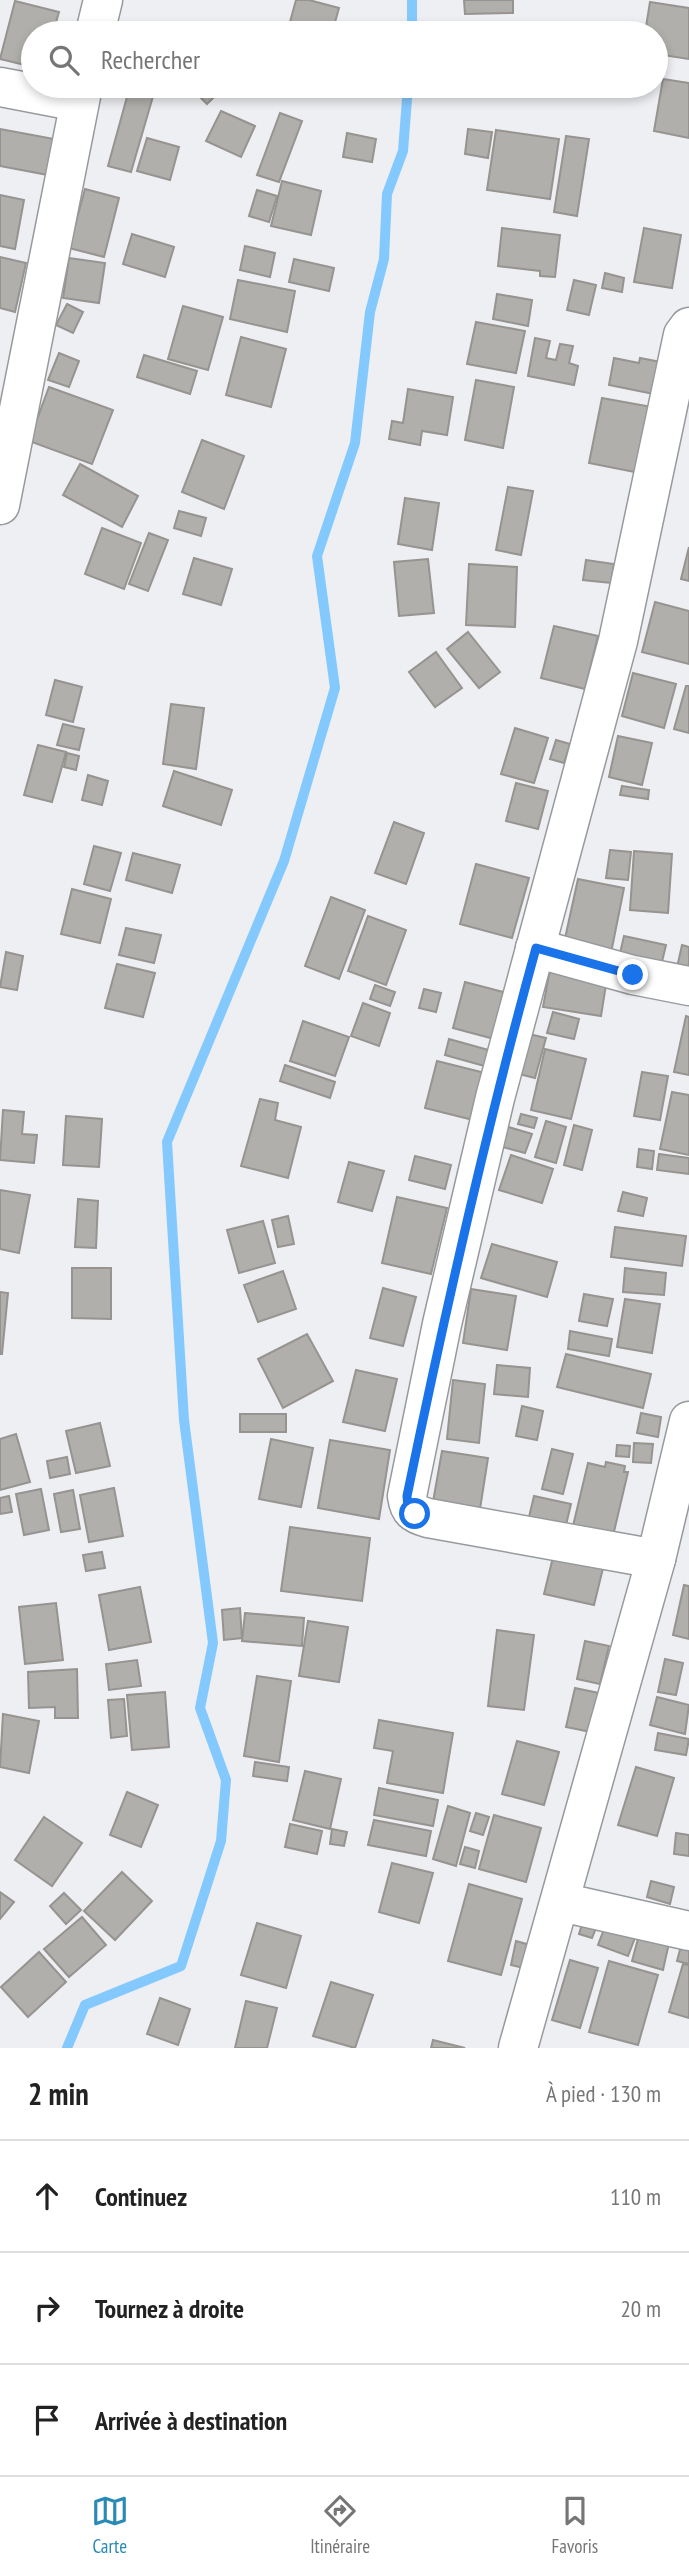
<!DOCTYPE html>
<html lang="fr">
<head>
<meta charset="utf-8">
<style>
  :root { --surface:#fff; --page:#f2f2f2; --text:#222; --muted:#767676; --line:#e0e0e0; --accent:#298ab5 }
  body { margin:0; font-family:"PT Sans Narrow",sans-serif; background:var(--page); color:var(--text) }
  .stop { position:absolute; width:21px; height:21px; margin:-16px; border:5px solid #1a73e8; border-radius:50%; background:#fff }
  .stop.end { background:#1a73e8; border-color:#fff; box-shadow:0 2px 7px #0008 }
  .list { margin:0; padding:0; list-style:none }
  h2 { display:flex; justify-content:space-between; align-items:center; height:91px; margin:0; padding:0 28px; font-size:30px }
  h2 small { font-size:23px; font-weight:400; color:var(--muted) }
  .list li { display:grid; grid-template-columns:46px 1fr auto; gap:21px; align-items:center; box-sizing:border-box; height:112px; padding:0 28px; border-top:2px solid var(--line) }
  .list b { display:block; font-size:26px; white-space:nowrap }
  .list em { font-size:23px; font-style:normal; color:var(--muted) }
  .icon { flex:none; width:38px; height:38px; fill:none; stroke:currentColor; stroke-width:2; stroke-linecap:round; stroke-linejoin:round }
  .map { position:relative; flex:none; width:689px; height:2048px; overflow:hidden }
  .search { position:absolute; background:var(--surface); box-shadow:0 4px 10px #0003; left:21px; right:21px; top:21px; height:77px; display:flex; align-items:center; gap:18px; box-sizing:border-box; padding:0 24px; border-radius:38px; color:var(--muted); font-size:26px }
  .sheet { height:427px; background:var(--surface) }
  nav { display:flex; justify-content:space-around; align-items:center; box-sizing:border-box; height:98px; border-top:2px solid var(--line); background:var(--surface); font-size:19px; color:var(--muted) }
  nav a { display:grid; justify-items:center; gap:4px }
  nav .on { color:var(--accent) }
  .map>svg:first-child { display:block }
  .lines { fill:none; stroke-linecap:round; stroke-linejoin:round }
  .stream { stroke:#84c9fe; stroke-width:10 }
  .building { fill:#b1afac; stroke:#969390; stroke-width:2 }
  .minor-casing { stroke:#979a9c; stroke-width:41 }
  .minor { stroke:#fff; stroke-width:38 }
  .route { stroke:#1a73e8; stroke-width:9 }
</style>
</head>
<body>
<div class="map">
<svg width="689" height="2048" viewBox="0 0 689 2048">
  <rect width="100%" height="100%" fill="#edeff2"/>
  <g class="lines">
    <g class="stream">
      <polyline points="412,0 412,33"/>
      <polyline points="67,2048 85,2005 181,1966 221,1841 226,1780 200,1708 213,1643 184,1420 167,1142 284,861 335,688 317,556 355,443 370,312 384,259 387,194 403,151 408,86"/>
    </g>
  </g>
  <g class="building">
    <polygon points="296,0 309,0 339,8 332,33 287,33"/>
    <polygon points="464,0 513,0 513,13 465,14"/>
    <polygon points="15,1 59,12 53,33 33,33 33,67 0,59"/>
    <polygon points="650,2 689,8 689,59 656,54 656,33 645,33"/>
    <polygon points="663,79 689,83 689,138 654,131"/>
    <polygon points="130,86 156,86 131,172 108,166"/>
    <polygon points="195,86 225,86 207,104 192,89"/>
    <polygon points="221,111 255,126 241,157 206,141"/>
    <polygon points="280,113 302,121 279,182 257,175"/>
    <polygon points="0,129 54,139 48,175 0,166"/>
    <polygon points="468,129 492,132 488,158 465,154"/>
    <polygon points="496,130 559,139 550,199 487,190"/>
    <polygon points="347,133 376,139 372,162 343,157"/>
    <polygon points="566,136 589,139 577,216 554,212"/>
    <polygon points="147,138 179,147 170,180 137,171"/>
    <polygon points="282,181 321,191 311,235 271,226"/>
    <polygon points="85,189 119,198 104,257 69,248"/>
    <polygon points="257,190 277,196 269,222 249,216"/>
    <polygon points="0,195 24,200 15,249 0,246"/>
    <polygon points="502,228 560,235 555,277 540,276 540,271 498,266"/>
    <polygon points="644,228 681,235 672,288 634,282"/>
    <polygon points="132,234 174,247 165,277 123,264"/>
    <polygon points="245,246 275,253 270,277 240,270"/>
    <polygon points="0,257 26,263 15,312 0,308"/>
    <polygon points="69,258 105,263 99,303 63,298"/>
    <polygon points="294,259 334,268 329,291 289,282"/>
    <polygon points="605,273 624,278 622,292 602,288"/>
    <polygon points="238,280 295,291 287,332 230,319"/>
    <polygon points="574,280 596,285 589,315 567,310"/>
    <polygon points="497,294 532,300 528,326 493,319"/>
    <polygon points="67,304 83,312 73,333 56,325"/>
    <polygon points="183,306 223,317 208,370 168,359"/>
    <polygon points="476,322 525,331 516,373 467,364"/>
    <polygon points="241,337 286,349 271,407 226,395"/>
    <polygon points="535,338 550,341 546,358 556,360 560,344 573,346 569,363 578,366 574,385 528,376"/>
    <polygon points="59,353 79,361 69,387 48,380"/>
    <polygon points="144,355 197,371 190,394 137,377"/>
    <polygon points="614,358 639,363 640,358 661,362 654,394 609,385"/>
    <polygon points="476,380 514,387 503,448 465,440"/>
    <polygon points="49,387 113,410 92,464 29,441"/>
    <polygon points="408,389 453,397 447,435 422,431 420,445 389,439 392,421 403,423"/>
    <polygon points="602,398 652,407 640,473 589,463"/>
    <polygon points="202,440 244,456 224,509 182,492"/>
    <polygon points="80,464 138,496 122,527 63,495"/>
    <polygon points="508,487 533,491 521,555 496,550"/>
    <polygon points="405,498 439,503 432,550 398,544"/>
    <polygon points="179,511 206,518 201,536 174,528"/>
    <polygon points="102,528 141,543 124,589 85,574"/>
    <polygon points="149,533 168,540 148,591 129,584"/>
    <polygon points="689,547 689,581 681,579"/>
    <polygon points="194,558 232,569 221,605 183,594"/>
    <polygon points="428,559 434,613 399,616 394,562"/>
    <polygon points="586,560 614,564 611,583 583,580"/>
    <polygon points="469,564 517,567 515,627 466,625"/>
    <polygon points="655,602 689,611 689,664 642,652"/>
    <polygon points="554,626 598,636 585,689 541,678"/>
    <polygon points="468,632 500,672 479,688 447,649"/>
    <polygon points="436,652 462,688 435,707 409,672"/>
    <polygon points="633,673 676,684 664,728 622,716"/>
    <polygon points="55,680 82,687 73,722 46,715"/>
    <polygon points="686,686 689,686 689,733 674,729"/>
    <polygon points="171,704 204,708 196,769 163,764"/>
    <polygon points="63,724 84,729 79,750 57,745"/>
    <polygon points="515,728 548,738 534,783 501,774"/>
    <polygon points="618,736 652,743 642,785 609,777"/>
    <polygon points="556,740 570,744 564,763 550,759"/>
    <polygon points="38,745 66,752 52,802 24,795"/>
    <polygon points="67,753 79,756 76,770 64,767"/>
    <polygon points="174,771 232,790 221,825 163,806"/>
    <polygon points="88,775 108,781 102,805 82,800"/>
    <polygon points="516,783 548,791 538,829 506,821"/>
    <polygon points="622,786 649,790 648,799 620,795"/>
    <polygon points="394,822 424,833 406,884 375,873"/>
    <polygon points="94,846 121,853 110,891 84,884"/>
    <polygon points="610,850 631,852 628,880 606,878"/>
    <polygon points="634,851 672,854 668,913 630,910"/>
    <polygon points="133,853 180,865 172,893 126,880"/>
    <polygon points="476,864 529,878 512,938 460,924"/>
    <polygon points="578,879 624,888 611,953 564,943"/>
    <polygon points="72,889 111,899 100,943 61,934"/>
    <polygon points="331,897 365,910 339,979 305,966"/>
    <polygon points="368,916 406,930 386,985 348,971"/>
    <polygon points="126,928 161,935 154,963 119,955"/>
    <polygon points="624,936 666,945 660,970 618,962"/>
    <polygon points="682,945 689,947 689,975 676,972"/>
    <polygon points="6,952 23,956 17,990 0,987"/>
    <polygon points="117,964 155,973 143,1017 105,1008"/>
    <polygon points="550,969 607,978 601,1016 543,1007"/>
    <polygon points="465,982 507,993 494,1039 453,1028"/>
    <polygon points="375,985 395,992 390,1006 370,999"/>
    <polygon points="424,989 441,993 436,1012 419,1008"/>
    <polygon points="363,1003 390,1013 379,1046 351,1036"/>
    <polygon points="553,1012 579,1019 574,1039 547,1033"/>
    <polygon points="686,1016 689,1017 689,1075 674,1072"/>
    <polygon points="303,1021 349,1037 335,1076 290,1061"/>
    <polygon points="529,1034 546,1038 535,1078 519,1074"/>
    <polygon points="449,1039 492,1051 488,1067 445,1055"/>
    <polygon points="545,1049 586,1059 571,1119 531,1110"/>
    <polygon points="437,1061 489,1074 477,1121 425,1108"/>
    <polygon points="285,1065 335,1082 330,1098 280,1081"/>
    <polygon points="642,1072 668,1076 660,1120 634,1116"/>
    <polygon points="672,1092 689,1095 689,1155 660,1149"/>
    <polygon points="260,1099 278,1103 275,1120 301,1127 288,1178 241,1166"/>
    <polygon points="3,1110 24,1112 22,1134 37,1135 34,1163 0,1160"/>
    <polygon points="521,1114 537,1118 534,1128 518,1124"/>
    <polygon points="66,1116 102,1119 99,1167 63,1165"/>
    <polygon points="546,1121 566,1127 556,1163 535,1157"/>
    <polygon points="574,1125 592,1130 582,1170 564,1165"/>
    <polygon points="505,1126 532,1134 525,1153 499,1146"/>
    <polygon points="639,1149 654,1151 652,1169 637,1167"/>
    <polygon points="659,1154 689,1158 689,1174 657,1170"/>
    <polygon points="511,1155 553,1169 542,1203 499,1190"/>
    <polygon points="415,1156 451,1165 445,1189 409,1180"/>
    <polygon points="349,1162 384,1171 372,1211 338,1202"/>
    <polygon points="0,1190 30,1195 19,1253 0,1249"/>
    <polygon points="623,1192 647,1198 643,1216 618,1211"/>
    <polygon points="397,1197 447,1208 431,1274 382,1263"/>
    <polygon points="78,1199 98,1201 96,1248 75,1247"/>
    <polygon points="288,1216 294,1244 278,1247 272,1220"/>
    <polygon points="263,1221 275,1263 239,1273 227,1230"/>
    <polygon points="615,1227 686,1236 682,1266 611,1257"/>
    <polygon points="492,1244 557,1262 547,1297 481,1278"/>
    <polygon points="72,1268 111,1268 111,1319 72,1318"/>
    <polygon points="625,1268 666,1273 664,1295 623,1292"/>
    <polygon points="283,1271 296,1309 258,1322 244,1285"/>
    <polygon points="383,1288 416,1297 403,1346 370,1338"/>
    <polygon points="471,1289 516,1296 507,1350 463,1343"/>
    <polygon points="0,1292 8,1293 2,1354 0,1354"/>
    <polygon points="584,1294 613,1299 607,1326 579,1321"/>
    <polygon points="625,1299 660,1304 652,1353 617,1347"/>
    <polygon points="570,1331 612,1339 609,1356 568,1349"/>
    <polygon points="307,1334 333,1381 283,1408 258,1359"/>
    <polygon points="566,1354 651,1374 643,1408 557,1387"/>
    <polygon points="497,1365 530,1368 528,1397 494,1394"/>
    <polygon points="356,1370 397,1379 385,1431 343,1422"/>
    <polygon points="453,1380 485,1384 479,1443 447,1439"/>
    <polygon points="522,1406 543,1411 537,1440 516,1436"/>
    <polygon points="641,1413 661,1417 658,1437 637,1433"/>
    <rect x="240" y="1414" width="46" height="18"/>
    <polygon points="100,1423 110,1466 76,1473 66,1431"/>
    <polygon points="16,1434 30,1482 0,1490 0,1439"/>
    <polygon points="271,1439 313,1448 301,1507 259,1499"/>
    <polygon points="330,1440 390,1450 379,1519 318,1508"/>
    <polygon points="634,1443 653,1444 651,1463 633,1462"/>
    <polygon points="617,1445 630,1446 629,1457 616,1456"/>
    <polygon points="552,1449 573,1454 563,1494 542,1489"/>
    <polygon points="442,1451 488,1458 480,1509 433,1502"/>
    <polygon points="67,1457 70,1474 50,1478 47,1461"/>
    <polygon points="606,1462 625,1466 624,1472 628,1472 613,1536 573,1526 588,1463 605,1467"/>
    <polygon points="114,1488 123,1536 89,1542 80,1495"/>
    <polygon points="41,1489 49,1530 24,1535 16,1494"/>
    <polygon points="73,1490 80,1529 61,1532 54,1494"/>
    <polygon points="9,1496 12,1512 0,1514 0,1498"/>
    <polygon points="534,1496 571,1504 566,1525 529,1517"/>
    <polygon points="290,1527 370,1538 362,1601 281,1591"/>
    <polygon points="555,1549 605,1560 594,1605 544,1594"/>
    <polygon points="102,1552 105,1568 86,1571 83,1555"/>
    <polygon points="684,1585 689,1586 689,1639 673,1635"/>
    <polygon points="140,1587 151,1642 109,1650 99,1595"/>
    <polygon points="56,1603 63,1660 25,1664 19,1607"/>
    <polygon points="240,1608 242,1638 224,1640 222,1610"/>
    <polygon points="245,1613 304,1618 302,1646 242,1641"/>
    <polygon points="308,1621 348,1627 339,1682 299,1676"/>
    <polygon points="497,1630 534,1635 524,1710 488,1706"/>
    <polygon points="585,1641 609,1646 600,1684 577,1679"/>
    <polygon points="665,1659 683,1663 676,1695 658,1692"/>
    <polygon points="137,1660 141,1686 109,1690 106,1664"/>
    <polygon points="77,1669 78,1718 55,1718 55,1707 29,1708 28,1672"/>
    <polygon points="257,1676 291,1681 279,1762 244,1756"/>
    <polygon points="575,1688 599,1693 591,1732 566,1727"/>
    <polygon points="165,1692 169,1747 132,1750 127,1695"/>
    <polygon points="657,1697 689,1705 685,1734 650,1725"/>
    <polygon points="124,1699 127,1736 111,1738 108,1700"/>
    <polygon points="3,1714 39,1721 29,1773 0,1767"/>
    <polygon points="379,1720 453,1733 443,1793 387,1783 393,1751 374,1748"/>
    <polygon points="658,1733 689,1739 686,1755 655,1750"/>
    <polygon points="517,1741 559,1752 544,1805 502,1794"/>
    <polygon points="255,1762 289,1767 287,1781 253,1776"/>
    <polygon points="636,1767 674,1778 657,1836 618,1825"/>
    <polygon points="305,1771 341,1779 330,1829 293,1820"/>
    <polygon points="379,1788 438,1800 433,1826 374,1815"/>
    <polygon points="127,1792 158,1805 141,1847 110,1835"/>
    <polygon points="448,1806 470,1813 456,1866 433,1859"/>
    <polygon points="476,1813 489,1817 483,1835 470,1831"/>
    <polygon points="494,1815 541,1828 526,1882 479,1869"/>
    <polygon points="44,1817 82,1843 52,1886 15,1860"/>
    <polygon points="374,1820 431,1831 426,1856 368,1845"/>
    <polygon points="290,1824 322,1831 317,1854 285,1847"/>
    <polygon points="332,1829 347,1832 344,1846 330,1844"/>
    <polygon points="676,1833 689,1835 689,1856 674,1854"/>
    <polygon points="465,1847 479,1851 475,1868 460,1864"/>
    <polygon points="392,1863 433,1873 419,1923 379,1912"/>
    <polygon points="122,1872 152,1901 115,1940 84,1911"/>
    <polygon points="651,1881 674,1887 670,1904 647,1897"/>
    <polygon points="469,1884 522,1899 501,1975 448,1961"/>
    <polygon points="0,1892 14,1902 0,1919"/>
    <polygon points="64,1893 81,1910 66,1924 50,1906"/>
    <polygon points="82,1917 106,1945 69,1977 44,1949"/>
    <polygon points="584,1918 598,1923 592,1938 579,1934"/>
    <polygon points="257,1923 301,1936 286,1988 241,1975"/>
    <polygon points="606,1924 636,1935 628,1956 598,1945"/>
    <polygon points="639,1935 669,1943 663,1970 632,1961"/>
    <polygon points="516,1941 530,1945 524,1968 511,1965"/>
    <polygon points="681,1946 689,1948 689,1964 677,1961"/>
    <polygon points="39,1952 66,1982 28,2017 1,1987"/>
    <polygon points="570,1960 598,1968 580,2028 552,2020"/>
    <polygon points="609,1961 658,1975 638,2045 589,2032"/>
    <polygon points="683,1964 689,1965 689,2018 669,2012"/>
    <polygon points="331,1982 373,1995 355,2048 313,2036"/>
    <polygon points="160,1998 190,2009 178,2045 147,2034"/>
    <polygon points="246,2001 277,2008 267,2048 235,2048"/>
    <polygon points="433,2040 465,2048 431,2048"/>
  </g>
  <g class="lines">
    <defs>
      <g id="minor">
        <polyline points="95,33 103,0"/>
        <polyline points="0,87 79,102"/>
        <polyline points="0,505 83,86"/>
        <polyline points="535,948 633,975 689,986"/>
        <path d="M656,1559L428,1518C414,1514 409,1511 407,1496L442,1324L495,1098L618,641L683,335L689,327"/>
        <polyline points="561,1902 689,1931"/>
        <polyline points="518,2048 656,1559 689,1421"/>
      </g>
    </defs>
    <use href="#minor" class="minor-casing"/>
    <use href="#minor" class="minor"/>
  </g>
  <g class="lines">
    <path class="route" d="M415,1514L408,1507L407,1496C445,1312 486,1129 536,948L633,975"/>
  </g>
</svg>
<div class="stop" style="left:415px;top:1514px"></div>
<div class="stop end" style="left:633px;top:975px"></div>
<div class="search"><svg class="icon" aria-label="search" viewBox="0 0 24 24"><circle cx="10" cy="10" r="6"/><path d="M15 15l6 6"/></svg>Rechercher</div>
</div>
<section class="sheet">
<h2>2 min<small>À pied · 130 m</small></h2>
<ul class="list">
<li><svg class="icon" aria-label="ahead" viewBox="0 0 24 24"><path d="M12 20V5M6 11l6-6 6 6"/></svg><div><b>Continuez</b></div><em>110 m</em></li>
<li><svg class="icon" aria-label="right" viewBox="0 0 24 24"><path d="M7 20v-9h11M14 6l5 5-5 5"/></svg><div><b>Tournez à droite</b></div><em>20 m</em></li>
<li><svg class="icon" aria-label="arrive" viewBox="0 0 24 24"><path d="M6 21V4h12l-3 4 3 4H6"/></svg><div><b>Arrivée à destination</b></div></li>
</ul>
</section>
<nav>
<a class="on"><svg class="icon" aria-label="map" viewBox="0 0 24 24"><path d="M3 6l6-2 6 2 6-2v14l-6 2-6-2-6 2zM9 4v14M15 6v14"/></svg>Carte</a>
<a><svg class="icon" aria-label="directions" viewBox="0 0 24 24"><path d="M12 3l9 9-9 9-9-9zM9 14v-3h6M13 9l2 2-2 2"/></svg>Itinéraire</a>
<a><svg class="icon" aria-label="saved" viewBox="0 0 24 24"><path d="M7 4h10v16l-5-4-5 4z"/></svg>Favoris</a>
</nav>
</body>
</html>
